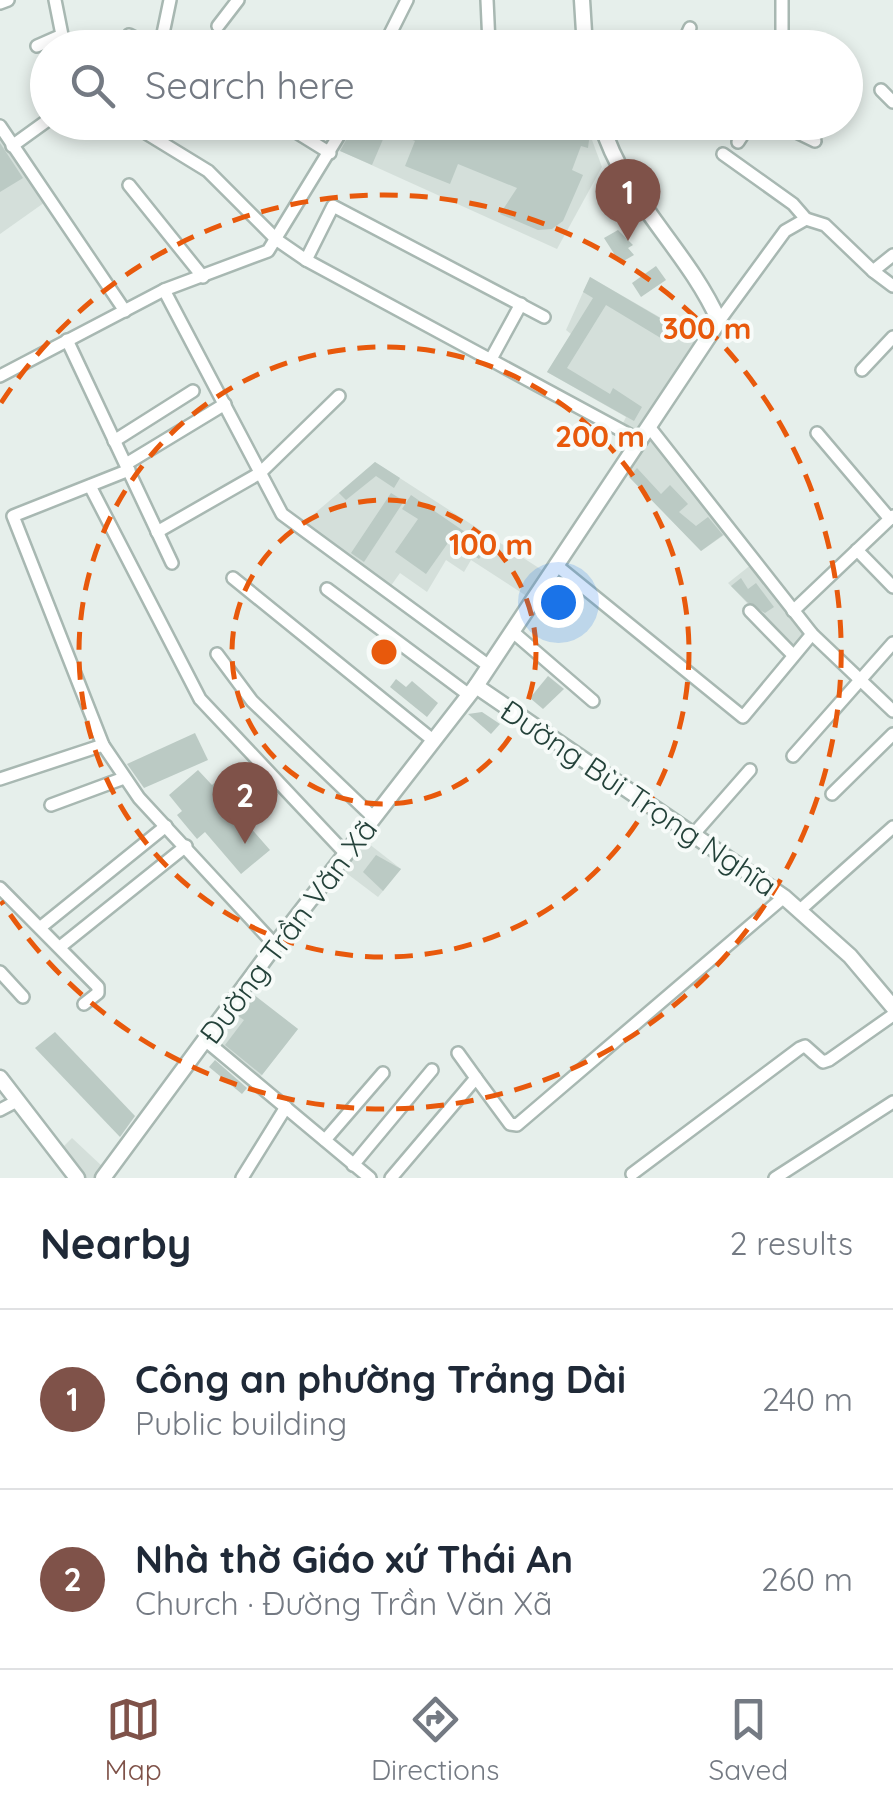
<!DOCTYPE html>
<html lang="en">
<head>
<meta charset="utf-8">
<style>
  :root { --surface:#fff; --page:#f2f2f3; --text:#1f2937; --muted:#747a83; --line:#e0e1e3; --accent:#7f5249 }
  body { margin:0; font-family:Quicksand,sans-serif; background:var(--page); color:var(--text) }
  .you { position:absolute; left:558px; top:602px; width:35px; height:35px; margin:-25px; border:8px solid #fff; border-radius:50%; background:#1a73e8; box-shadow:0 0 0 15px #1a73e833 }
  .badge { display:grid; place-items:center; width:65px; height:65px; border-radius:50%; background:var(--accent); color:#fff; font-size:32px; font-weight:700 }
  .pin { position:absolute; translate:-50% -82px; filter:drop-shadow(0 2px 5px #0008) }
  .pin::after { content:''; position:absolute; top:52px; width:35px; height:30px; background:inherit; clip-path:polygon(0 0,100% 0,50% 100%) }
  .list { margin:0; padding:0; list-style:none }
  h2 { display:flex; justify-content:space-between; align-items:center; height:130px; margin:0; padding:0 40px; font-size:42px }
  h2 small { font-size:32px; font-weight:400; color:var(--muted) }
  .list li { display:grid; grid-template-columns:65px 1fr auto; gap:30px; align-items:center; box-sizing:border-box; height:180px; padding:0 40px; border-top:2px solid var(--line) }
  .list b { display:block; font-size:38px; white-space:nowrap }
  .list p { margin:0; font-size:32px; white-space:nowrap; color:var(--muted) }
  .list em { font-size:32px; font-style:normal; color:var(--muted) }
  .icon { flex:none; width:55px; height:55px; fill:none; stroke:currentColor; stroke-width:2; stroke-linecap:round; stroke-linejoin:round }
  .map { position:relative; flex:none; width:893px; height:1178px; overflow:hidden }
  .search { position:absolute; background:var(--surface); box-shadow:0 5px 15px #0003; left:30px; right:30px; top:30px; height:110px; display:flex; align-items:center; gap:25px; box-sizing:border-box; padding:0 35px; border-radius:55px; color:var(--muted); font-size:38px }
  .sheet { height:490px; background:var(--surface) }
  nav { display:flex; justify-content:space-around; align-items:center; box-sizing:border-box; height:140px; border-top:2px solid var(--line); background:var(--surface); font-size:28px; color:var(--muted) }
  nav a { display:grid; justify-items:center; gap:5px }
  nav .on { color:var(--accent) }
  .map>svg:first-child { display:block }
  .built { fill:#d4dfda }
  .building { fill:#bbcac4 }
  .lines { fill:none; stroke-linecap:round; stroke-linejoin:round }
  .minor-casing { stroke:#a8b8b2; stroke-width:16 }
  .tertiary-casing { stroke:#a8b8b2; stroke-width:19 }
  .minor { stroke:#fff; stroke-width:11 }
  .tertiary { stroke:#fff; stroke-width:14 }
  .ring { fill:none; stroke:#e8590c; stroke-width:5; stroke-dasharray:18 12 }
  .labels { text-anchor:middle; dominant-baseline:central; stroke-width:8; stroke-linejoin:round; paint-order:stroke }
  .street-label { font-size:30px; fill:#24423a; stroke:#f7fbf9 }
  .centre { fill:#e8590c; stroke:#f7fbf9; stroke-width:5 }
  .ring-label { font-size:30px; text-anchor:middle; font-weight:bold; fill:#e8590c; stroke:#f7fbf9; stroke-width:8; stroke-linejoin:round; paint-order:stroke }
</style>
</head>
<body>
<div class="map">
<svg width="893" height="1178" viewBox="0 0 893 1178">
  <rect width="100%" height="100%" fill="#e6efeb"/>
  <g class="built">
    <polygon points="350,123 535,123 592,140 602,167 557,249 336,149"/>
    <polygon points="0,133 48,200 0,234"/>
    <polygon points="590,277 701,341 638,435 621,427 626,417 547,372 571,334 566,330"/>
    <polygon points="652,436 727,533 701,551 626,473"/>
    <polygon points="375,462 545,572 528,597 471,560 464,572 446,560 427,592 400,573 390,587 301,525"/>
    <polygon points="752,564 807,634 792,650 728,583"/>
    <polygon points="364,840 401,869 378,897 341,869"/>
    <polygon points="248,990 298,1029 258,1080 211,1041"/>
    <polygon points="72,1138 104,1168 96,1178 85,1178 62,1148"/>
  </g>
  <g class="building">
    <polygon points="356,122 451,122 475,132 480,122 535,122 589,140 588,148 581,146 572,170 583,175 563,221 552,229 538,230 500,214 517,188 458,164 450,184 405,166 415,141 387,130 372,165 340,151"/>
    <polygon points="0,143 23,178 0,192"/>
    <polygon points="618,230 633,245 628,248 634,255 620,263 604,238"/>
    <polygon points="656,266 666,280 641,297 632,283"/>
    <polygon points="590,277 677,328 669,343 606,305 567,368 610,394 613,388 642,407 634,421 547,372 593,298 583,292"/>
    <polygon points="375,462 400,478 394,488 376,476 346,500 339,493"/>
    <polygon points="637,468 661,494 670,485 688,504 679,512 696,526 708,517 723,535 701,551 629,477"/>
    <polygon points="391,493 404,501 364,562 351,553"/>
    <polygon points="411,495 487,547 479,559 450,540 426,574 395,552 418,519 402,509"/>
    <polygon points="741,578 748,589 756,583 774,607 765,613 747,602 731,586"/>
    <polygon points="548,676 564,689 543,709 530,698"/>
    <polygon points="396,679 406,687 412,681 438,703 427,717 390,687"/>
    <polygon points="482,712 500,724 491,734 468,714"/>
    <polygon points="195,733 208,760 144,788 127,764"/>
    <polygon points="198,770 212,785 219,779 241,805 235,810 270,850 241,874 205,832 197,839 177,815 182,811 169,795"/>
    <polygon points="376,855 401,869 383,891 363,872"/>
    <polygon points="254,995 298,1029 262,1075 225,1045 244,1020 238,1016"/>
    <polygon points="55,1032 135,1116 120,1137 35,1048"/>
    <polygon points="215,1060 247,1088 242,1094 209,1067"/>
  </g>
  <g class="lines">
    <defs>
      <g id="minor">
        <polyline points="487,0 489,44"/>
        <polyline points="0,3 8,0"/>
        <polyline points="218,26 238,0"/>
        <polyline points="37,46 62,35 55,0"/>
        <polyline points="122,48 129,35 155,48"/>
        <polyline points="160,48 170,0"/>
        <polyline points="383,48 407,0"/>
        <polyline points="681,48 690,28"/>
        <polyline points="782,48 782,0"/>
        <polyline points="881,90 893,102"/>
        <polyline points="128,122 208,171 277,240 306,260 641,441"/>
        <polyline points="280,122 330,153"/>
        <polyline points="776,122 815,141"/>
        <polyline points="0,126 125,311"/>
        <polyline points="738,142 751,122"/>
        <polyline points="12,146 48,120"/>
        <polyline points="723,154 793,204 806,219"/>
        <polyline points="129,185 203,277"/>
        <polyline points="306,260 333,206 544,317"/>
        <polyline points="873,271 893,286"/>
        <polyline points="164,290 282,514 489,666"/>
        <polyline points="719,321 785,231 806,219 825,225 873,271 893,255"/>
        <polyline points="67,340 172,563"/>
        <polyline points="491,359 521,304"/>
        <polyline points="862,370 893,337"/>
        <polyline points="0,376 164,290 268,251 347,122"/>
        <polyline points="650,428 812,634 893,711"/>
        <polyline points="817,433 890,519"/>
        <polyline points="114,441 193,391"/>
        <polyline points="126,464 225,404"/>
        <polyline points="129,470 13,516 103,745 139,798 275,945"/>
        <polyline points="90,486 200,699 346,854"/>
        <polyline points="157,532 260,473 339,396"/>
        <polyline points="857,550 893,587"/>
        <polyline points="556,565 743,717 812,634"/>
        <polyline points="233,578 434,741"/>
        <polyline points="327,589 469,695"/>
        <polyline points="750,611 793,655"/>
        <polyline points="793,611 893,516"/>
        <polyline points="513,632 593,701"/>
        <polyline points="217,654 252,701 374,818"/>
        <polyline points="793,756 893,643"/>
        <polyline points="0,779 103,745"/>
        <polyline points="832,794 893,734"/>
        <polyline points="51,805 124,778"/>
        <polyline points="692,836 750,770"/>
        <polyline points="0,888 98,987 98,993 84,1004"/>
        <polyline points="800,910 893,827"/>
        <polyline points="41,927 166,826"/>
        <polyline points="60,947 186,846"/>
        <polyline points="0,972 23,997"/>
        <polyline points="205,1040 370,1178"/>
        <polyline points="458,1053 476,1078"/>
        <polyline points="0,1110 17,1101"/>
        <polyline points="325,1140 383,1073"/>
        <polyline points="353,1165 432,1070"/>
        <polyline points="632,1174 800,1048 805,1046 823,1062 829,1060 893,1015"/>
        <polyline points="242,1178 286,1107"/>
        <polyline points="391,1178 476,1078 510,1124 517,1125 784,897"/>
        <polyline points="775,1178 893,1102"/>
      </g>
      <g id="tertiary">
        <polyline points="582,0 585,48"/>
        <polyline points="476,686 784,897 850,956 893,1007"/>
        <polyline points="0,1078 77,1178"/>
        <path d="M103,1178L275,945L476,686L719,321C687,249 624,200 601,122"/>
      </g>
    </defs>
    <use href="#minor" class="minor-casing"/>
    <use href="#tertiary" class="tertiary-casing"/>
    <use href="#minor" class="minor"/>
    <use href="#tertiary" class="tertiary"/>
  </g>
  <g class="ring">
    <circle cx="384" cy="652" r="152"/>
    <circle cx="384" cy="652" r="305"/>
    <path d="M1 403A457 457 0 1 1 1 901"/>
  </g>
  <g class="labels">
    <g class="street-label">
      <text transform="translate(639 798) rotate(34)">Đường Bùi Trọng Nghĩa</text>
      <text transform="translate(288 931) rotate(-53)">Đường Trần Văn Xã</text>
    </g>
  </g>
  <circle cx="384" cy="652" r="15" class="centre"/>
  <g class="ring-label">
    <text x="707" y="339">300 m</text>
    <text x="600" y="447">200 m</text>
    <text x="491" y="555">100 m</text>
  </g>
</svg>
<div class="you"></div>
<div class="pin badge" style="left:628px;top:241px">1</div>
<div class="pin badge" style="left:245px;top:844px">2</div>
<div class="search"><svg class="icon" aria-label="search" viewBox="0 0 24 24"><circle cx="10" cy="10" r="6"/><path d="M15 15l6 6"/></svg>Search here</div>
</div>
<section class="sheet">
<h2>Nearby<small>2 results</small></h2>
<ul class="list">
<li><span class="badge">1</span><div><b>Công an phường Trảng Dài</b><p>Public building</p></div><em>240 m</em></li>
<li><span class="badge">2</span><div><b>Nhà thờ Giáo xứ Thái An</b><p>Church · Đường Trần Văn Xã</p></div><em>260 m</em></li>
</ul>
</section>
<nav>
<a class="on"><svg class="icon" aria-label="map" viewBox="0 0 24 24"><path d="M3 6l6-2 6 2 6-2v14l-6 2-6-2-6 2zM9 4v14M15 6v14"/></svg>Map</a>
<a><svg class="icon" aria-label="directions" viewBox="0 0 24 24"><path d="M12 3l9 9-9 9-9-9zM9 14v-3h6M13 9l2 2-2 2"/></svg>Directions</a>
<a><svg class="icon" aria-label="saved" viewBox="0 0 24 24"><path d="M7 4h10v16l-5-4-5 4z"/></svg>Saved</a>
</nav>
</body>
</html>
